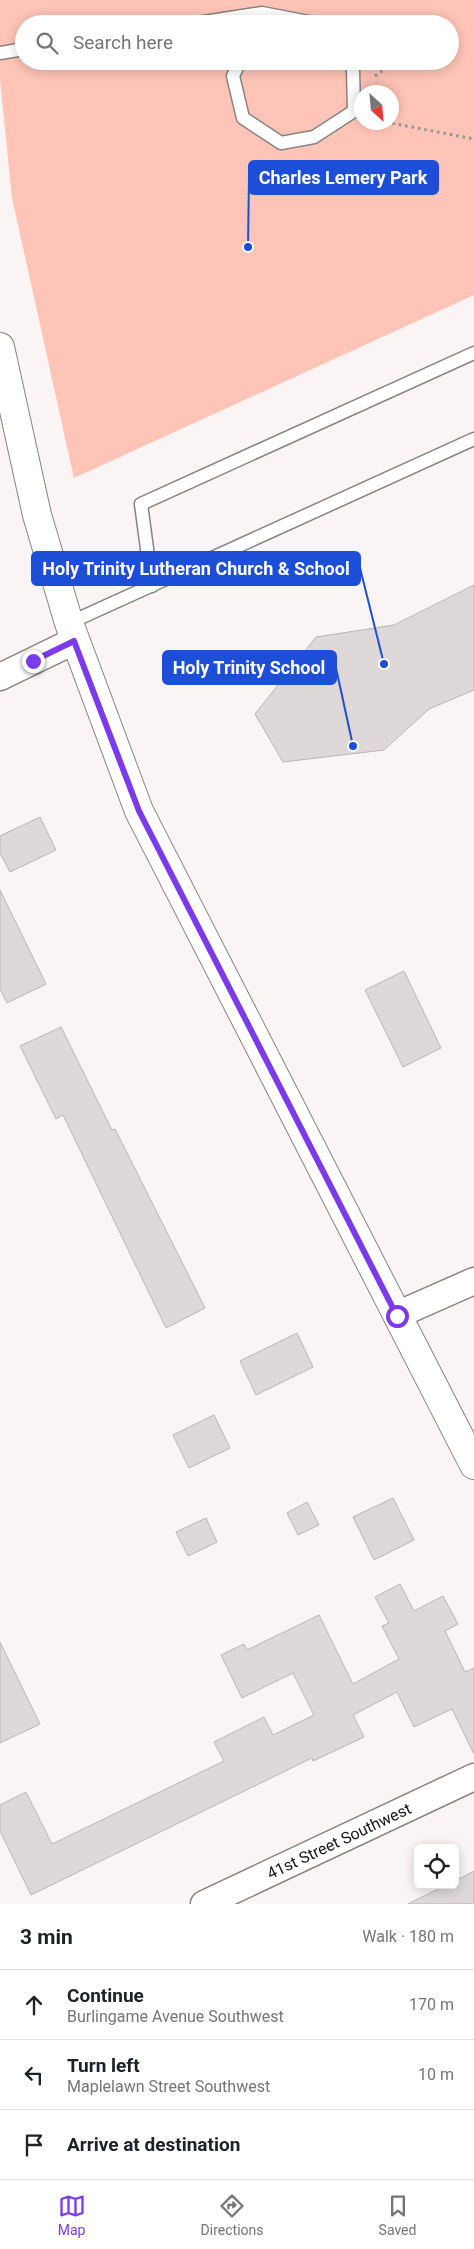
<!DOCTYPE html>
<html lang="en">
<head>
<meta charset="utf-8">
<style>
  :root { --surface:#fff; --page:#f6f6f6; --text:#202124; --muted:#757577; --line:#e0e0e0; --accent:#7c3aed }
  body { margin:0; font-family:Roboto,sans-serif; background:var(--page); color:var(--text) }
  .controls { position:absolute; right:15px; bottom:15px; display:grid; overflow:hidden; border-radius:8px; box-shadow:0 2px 12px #0003 }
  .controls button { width:45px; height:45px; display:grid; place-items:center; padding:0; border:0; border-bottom:1px solid var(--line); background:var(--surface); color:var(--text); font:25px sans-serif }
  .compass { position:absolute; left:354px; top:85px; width:45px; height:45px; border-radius:50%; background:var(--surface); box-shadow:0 2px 12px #0003; rotate:154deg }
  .stop { position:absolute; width:15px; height:15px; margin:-11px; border:4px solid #7c3aed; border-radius:50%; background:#fff }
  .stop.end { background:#7c3aed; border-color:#fff; box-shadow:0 1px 5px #0008 }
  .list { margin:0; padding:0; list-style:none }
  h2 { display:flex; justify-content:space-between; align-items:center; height:65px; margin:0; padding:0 20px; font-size:21px }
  h2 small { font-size:16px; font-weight:400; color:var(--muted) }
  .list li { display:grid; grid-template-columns:32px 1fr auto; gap:15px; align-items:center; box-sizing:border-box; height:70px; padding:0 20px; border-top:1px solid var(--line) }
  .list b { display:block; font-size:19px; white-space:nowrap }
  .list p { margin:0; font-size:16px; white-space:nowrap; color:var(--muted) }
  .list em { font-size:16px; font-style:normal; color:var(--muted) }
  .icon { flex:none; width:28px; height:28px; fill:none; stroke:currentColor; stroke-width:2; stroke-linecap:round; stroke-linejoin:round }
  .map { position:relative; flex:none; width:474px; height:1904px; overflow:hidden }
  .search { position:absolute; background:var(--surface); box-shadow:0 2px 12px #0003; left:15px; right:15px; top:15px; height:55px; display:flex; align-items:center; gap:12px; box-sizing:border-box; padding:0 18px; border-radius:28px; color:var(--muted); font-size:19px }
  .sheet { height:275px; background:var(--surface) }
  nav { display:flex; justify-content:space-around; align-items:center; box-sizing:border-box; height:70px; border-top:1px solid var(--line); background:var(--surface); font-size:14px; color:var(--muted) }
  nav a { display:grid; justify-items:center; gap:2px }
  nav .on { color:var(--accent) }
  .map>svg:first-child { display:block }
  .green { fill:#fec4b7; fill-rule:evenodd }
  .building { fill:#ded9d8; stroke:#bab5b4 }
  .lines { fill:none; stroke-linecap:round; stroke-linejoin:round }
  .lane-casing { stroke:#888382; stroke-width:15 }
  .street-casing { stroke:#888382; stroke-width:29 }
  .secondary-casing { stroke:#888382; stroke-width:30 }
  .path { stroke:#979392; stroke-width:3; stroke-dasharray:2.5 4; stroke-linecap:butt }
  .lane { stroke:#fff; stroke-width:12 }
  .street { stroke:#fff; stroke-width:26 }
  .secondary { stroke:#fff; stroke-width:28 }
  .route { stroke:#7c3aed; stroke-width:6 }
  .labels { text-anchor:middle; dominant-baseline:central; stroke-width:4; stroke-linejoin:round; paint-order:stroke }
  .street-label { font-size:16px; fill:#181616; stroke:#fff }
  .leader { fill:none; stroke:#1d4ed8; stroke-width:2 }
  .callout-dot { fill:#1d4ed8; stroke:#fff; stroke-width:2 }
  .callout { fill:#1d4ed8; stroke:#1d4ed8; stroke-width:2 }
  .callout-label { font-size:18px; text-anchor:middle; font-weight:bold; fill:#fff }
</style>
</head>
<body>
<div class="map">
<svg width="474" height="1904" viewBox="0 0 474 1904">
  <rect width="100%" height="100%" fill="#faf5f4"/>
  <path class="green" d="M0,0H474V295L74,478L12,198L0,80ZM24,24H450V61H24ZM362,92H392V122H362Z"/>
  <g class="building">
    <polygon points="474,585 474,690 429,709 384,750 283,762 255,714 316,637 394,625"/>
    <polygon points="40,817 56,850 10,872 0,853 0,836"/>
    <polygon points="0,890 46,984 7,1003 0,989"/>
    <polygon points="404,971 441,1048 403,1067 365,990"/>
    <polygon points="61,1027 112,1130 115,1129 205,1308 166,1328 63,1115 56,1119 20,1046"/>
    <polygon points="297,1333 313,1367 256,1395 240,1361"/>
    <polygon points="214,1415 230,1448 189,1468 173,1435"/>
    <polygon points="393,1498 414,1540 374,1560 353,1517"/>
    <polygon points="307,1502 319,1525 298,1535 287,1513"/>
    <polygon points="206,1518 217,1542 188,1556 176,1532"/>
    <polygon points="400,1584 414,1611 443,1596 458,1624 445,1631 465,1672 474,1668 474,1754 452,1709 414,1727 397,1692 353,1715 364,1737 313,1761 312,1758 31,1895 0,1831 0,1805 26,1792 52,1844 224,1761 214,1742 264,1717 273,1735 314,1715 293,1673 242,1698 221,1655 244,1644 247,1650 319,1615 353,1684 399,1659 382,1626 389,1623 375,1597"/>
    <polygon points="0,1642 40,1724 0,1743"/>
    <polygon points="474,1871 474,1904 408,1904 446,1885 455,1885 455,1881"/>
  </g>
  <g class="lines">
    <defs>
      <g id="lane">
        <polyline points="191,24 262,13 319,24"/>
        <polyline points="0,53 24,49"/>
        <polyline points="240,61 233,76 243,118 281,143 314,137 354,111 353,69 348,61"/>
        <polyline points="152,586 141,504 474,353"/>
        <polyline points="69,623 474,439"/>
      </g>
      <g id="street">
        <polyline points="0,677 74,641"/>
        <polyline points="397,1315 474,1281"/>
        <path id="s1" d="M204,1904L474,1777"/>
      </g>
      <polyline id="secondary" points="0,347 37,515 69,623 139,811 474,1465"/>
    </defs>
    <use href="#lane" class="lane-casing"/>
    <use href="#street" class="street-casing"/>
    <use href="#secondary" class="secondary-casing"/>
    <g class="path">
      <polyline points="375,76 397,61"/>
      <polyline points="386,122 474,139"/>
    </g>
    <use href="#lane" class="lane"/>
    <use href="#street" class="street"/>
    <use href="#secondary" class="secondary"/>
  </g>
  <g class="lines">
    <polyline class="route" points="33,661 74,641 139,811 397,1316"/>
  </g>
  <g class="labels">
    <g class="street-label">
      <text stroke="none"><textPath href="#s1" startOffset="149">41st Street Southwest</textPath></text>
    </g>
  </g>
  <path class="leader" d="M248 247L249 177M384 664L360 568M353 746L336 668"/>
  <g class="callout-dot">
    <circle cx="248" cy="247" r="5"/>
    <circle cx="384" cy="664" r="5"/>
    <circle cx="353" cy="746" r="5"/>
  </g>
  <g class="callout">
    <rect x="249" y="161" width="189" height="33" rx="5"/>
    <rect x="32" y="552" width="328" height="33" rx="5"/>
    <rect x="163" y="651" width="173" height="33" rx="5"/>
  </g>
  <g class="callout-label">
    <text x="343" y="184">Charles Lemery Park</text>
    <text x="196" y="575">Holy Trinity Lutheran Church &amp; School</text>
    <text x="249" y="674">Holy Trinity School</text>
  </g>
</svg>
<div class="controls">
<button><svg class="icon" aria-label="locate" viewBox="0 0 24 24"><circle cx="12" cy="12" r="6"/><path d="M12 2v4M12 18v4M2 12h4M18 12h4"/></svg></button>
</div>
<svg class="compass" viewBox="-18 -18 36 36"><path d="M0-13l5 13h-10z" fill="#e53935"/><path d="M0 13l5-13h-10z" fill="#757577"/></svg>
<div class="stop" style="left:397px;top:1316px"></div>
<div class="stop end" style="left:33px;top:661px"></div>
<div class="search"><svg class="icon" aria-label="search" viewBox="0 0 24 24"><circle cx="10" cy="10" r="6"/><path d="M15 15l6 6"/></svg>Search here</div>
</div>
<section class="sheet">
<h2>3 min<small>Walk · 180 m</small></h2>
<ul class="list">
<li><svg class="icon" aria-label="ahead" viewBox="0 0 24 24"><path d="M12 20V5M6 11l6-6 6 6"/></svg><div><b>Continue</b><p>Burlingame Avenue Southwest</p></div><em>170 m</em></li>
<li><svg class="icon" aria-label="left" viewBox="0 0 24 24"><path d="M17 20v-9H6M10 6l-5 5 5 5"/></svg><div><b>Turn left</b><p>Maplelawn Street Southwest</p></div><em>10 m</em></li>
<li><svg class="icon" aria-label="arrive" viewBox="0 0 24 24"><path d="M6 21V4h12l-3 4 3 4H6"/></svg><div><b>Arrive at destination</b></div></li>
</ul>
</section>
<nav>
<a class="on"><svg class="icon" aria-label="map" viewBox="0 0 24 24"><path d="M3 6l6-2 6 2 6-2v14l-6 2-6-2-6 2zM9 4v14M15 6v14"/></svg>Map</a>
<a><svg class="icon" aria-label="directions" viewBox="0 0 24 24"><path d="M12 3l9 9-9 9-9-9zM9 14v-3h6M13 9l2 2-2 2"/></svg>Directions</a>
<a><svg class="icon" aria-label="saved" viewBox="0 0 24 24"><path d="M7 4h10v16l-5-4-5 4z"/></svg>Saved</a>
</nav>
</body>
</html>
